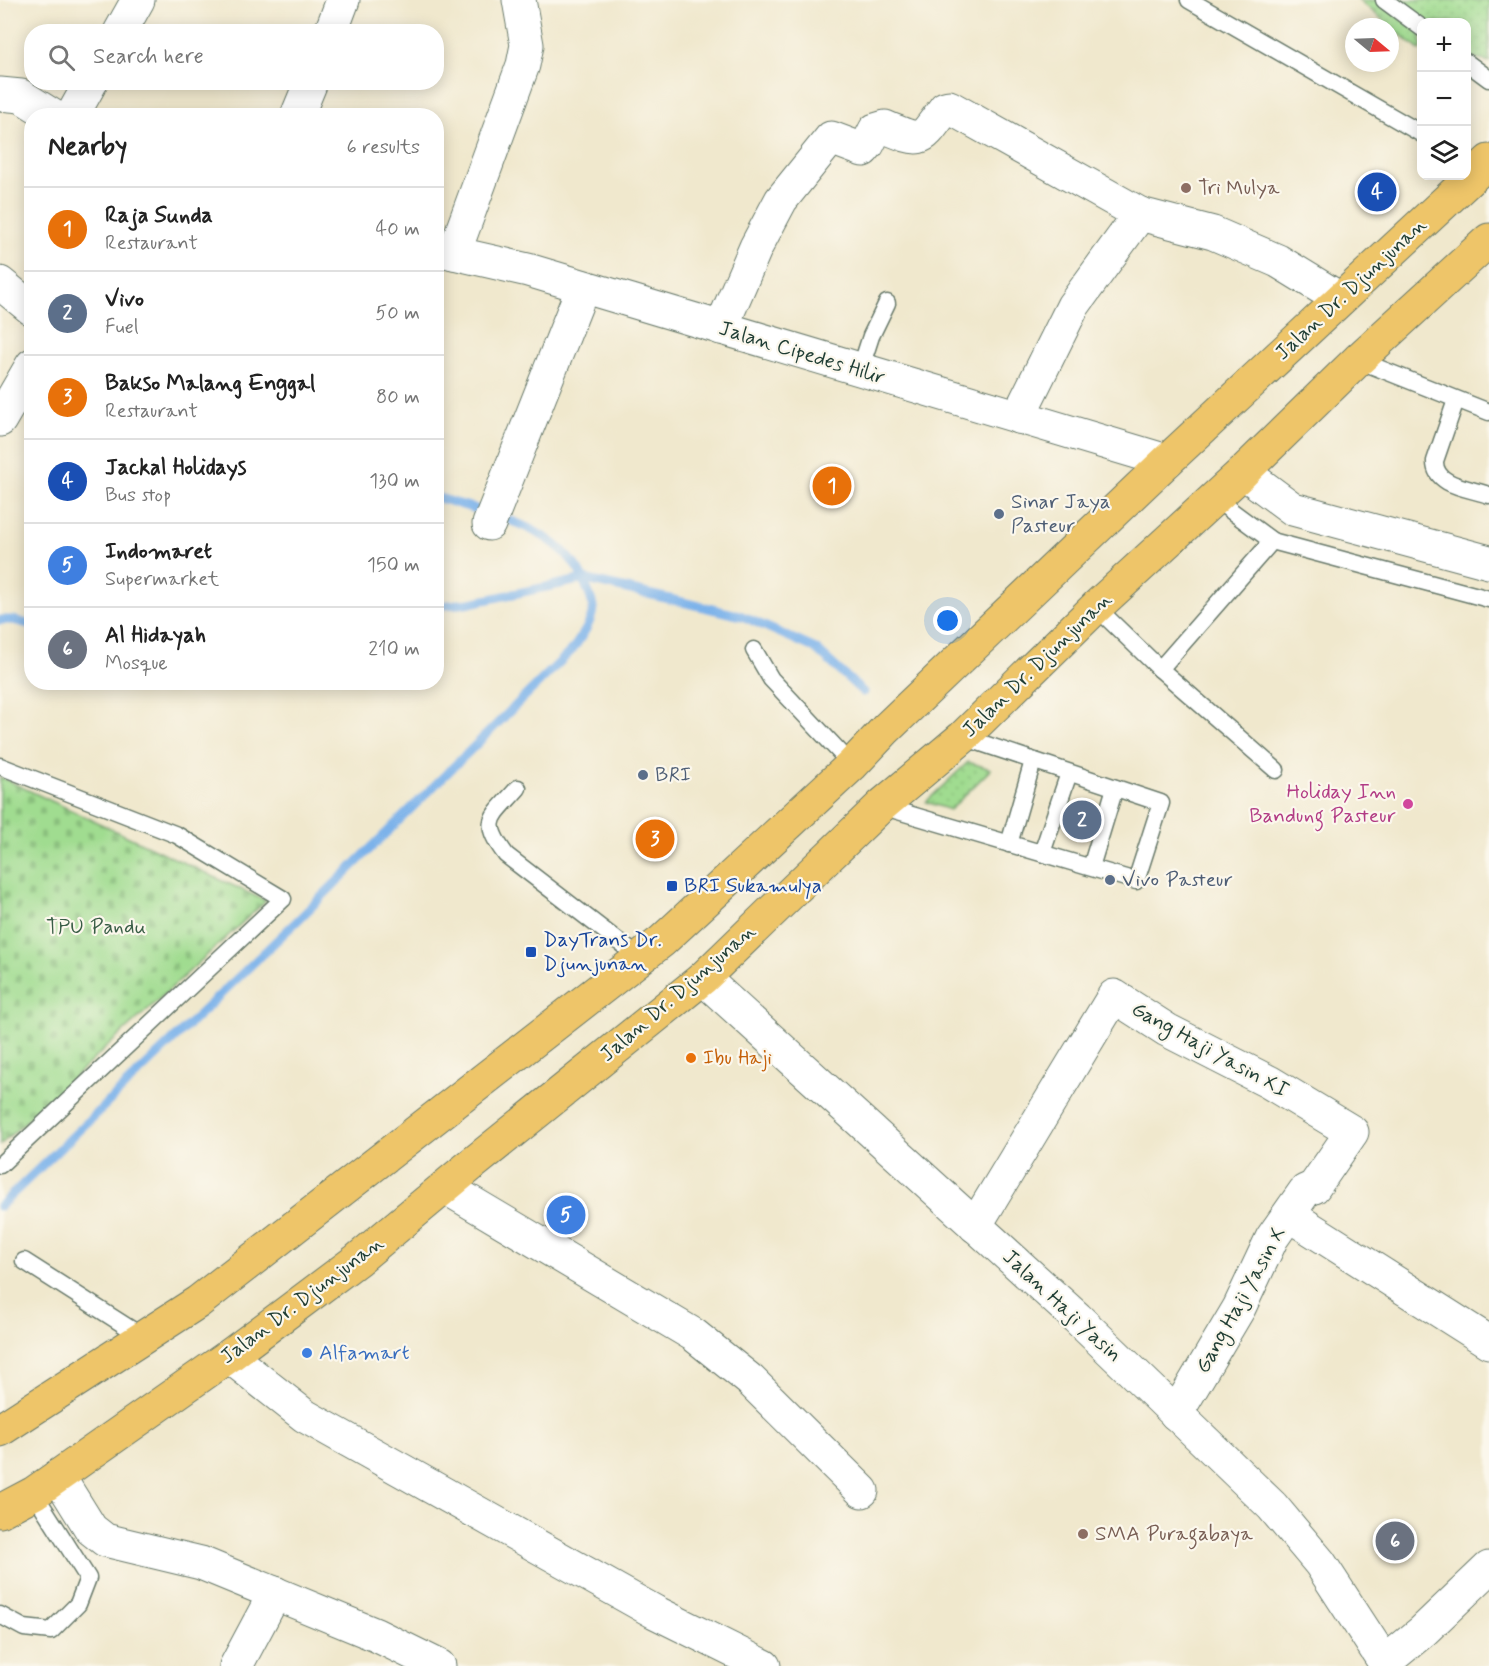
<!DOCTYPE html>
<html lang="en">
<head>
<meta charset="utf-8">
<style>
  :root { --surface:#fff; --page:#f2f2f2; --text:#222; --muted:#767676; --line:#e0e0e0; --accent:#b45309 }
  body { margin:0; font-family:Mynerve,sans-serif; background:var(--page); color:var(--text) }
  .controls { position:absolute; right:18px; top:18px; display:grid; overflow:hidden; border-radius:12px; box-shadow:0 3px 15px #0003 }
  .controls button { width:54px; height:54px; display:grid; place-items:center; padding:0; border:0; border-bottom:2px solid var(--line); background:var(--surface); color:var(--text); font:30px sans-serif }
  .compass { position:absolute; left:1345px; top:18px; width:54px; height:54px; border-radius:50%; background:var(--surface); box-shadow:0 3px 15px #0003; rotate:109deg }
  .you { position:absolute; left:948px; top:621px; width:21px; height:21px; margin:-15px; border:4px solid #fff; border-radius:50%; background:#1a73e8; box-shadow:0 0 0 9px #1a73e833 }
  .badge { display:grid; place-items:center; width:39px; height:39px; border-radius:50%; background:var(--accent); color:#fff; font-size:20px; font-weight:700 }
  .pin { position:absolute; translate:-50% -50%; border:3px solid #fff; box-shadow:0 2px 6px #0006 }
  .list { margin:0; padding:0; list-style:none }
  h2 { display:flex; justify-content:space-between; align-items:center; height:78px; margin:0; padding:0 24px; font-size:26px }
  h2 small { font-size:20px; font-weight:400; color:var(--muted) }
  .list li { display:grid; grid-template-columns:39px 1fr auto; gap:18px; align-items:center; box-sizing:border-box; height:84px; padding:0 24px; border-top:2px solid var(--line) }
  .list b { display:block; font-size:22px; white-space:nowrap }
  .list p { margin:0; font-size:20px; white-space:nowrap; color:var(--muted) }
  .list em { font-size:20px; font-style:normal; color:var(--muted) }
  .icon { flex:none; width:33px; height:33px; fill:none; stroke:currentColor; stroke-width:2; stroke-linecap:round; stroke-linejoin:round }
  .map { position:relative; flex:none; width:1489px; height:1666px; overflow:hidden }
  .search { position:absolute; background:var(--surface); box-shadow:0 3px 15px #0003; left:24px; top:24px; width:420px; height:66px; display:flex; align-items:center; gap:15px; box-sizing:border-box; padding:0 21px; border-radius:24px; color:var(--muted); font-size:22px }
  .panel { position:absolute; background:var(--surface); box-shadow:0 3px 15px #0003; left:24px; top:108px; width:420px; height:582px; border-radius:24px }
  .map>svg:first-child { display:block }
  .grass { fill:url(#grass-dots); stroke:#608c62; stroke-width:1.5 }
  .cemetery { fill:url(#cemetery-stones); stroke:#608c62; stroke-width:1.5 }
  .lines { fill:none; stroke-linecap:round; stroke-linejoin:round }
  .stream { stroke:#7cb2ea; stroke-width:9 }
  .service-casing { stroke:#68796a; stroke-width:19 }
  .minor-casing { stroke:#68796a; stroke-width:35 }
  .tertiary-casing { stroke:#68796a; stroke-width:35 }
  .trunk-casing { stroke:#68796a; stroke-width:35 }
  .service { stroke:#fff; stroke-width:16 }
  .minor { stroke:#fff; stroke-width:33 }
  .tertiary { stroke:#fff; stroke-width:33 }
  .trunk { stroke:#eec569; stroke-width:33 }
  .education-dot { fill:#8d6e63; stroke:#fbf7ec; stroke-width:2 }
  .service-dot { fill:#5c6f8a; stroke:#fbf7ec; stroke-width:2 }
  .hotel-dot { fill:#d1479c; stroke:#fbf7ec; stroke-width:2 }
  .transit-dot { fill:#1a4fb4; stroke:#fbf7ec; stroke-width:2 }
  .food-dot { fill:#e8710a; stroke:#fbf7ec; stroke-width:2 }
  .shop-dot { fill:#3f7fe0; stroke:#fbf7ec; stroke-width:2 }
  .labels { text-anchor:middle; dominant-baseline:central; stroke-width:4.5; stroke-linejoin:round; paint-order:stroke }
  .education-label { font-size:21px; fill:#785e54; stroke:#fbf7ec; text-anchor:start }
  .street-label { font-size:21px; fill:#1f3d34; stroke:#fbf7ec }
  .service-label { font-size:21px; fill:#4e5e75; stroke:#fbf7ec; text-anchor:start }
  .hotel-label { font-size:21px; fill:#b23c85; stroke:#fbf7ec; text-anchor:end }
  .transit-label { font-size:21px; fill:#164399; stroke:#fbf7ec; text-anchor:start }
  .park-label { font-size:21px; fill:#395d46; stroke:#fbf7ec }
  .food-label { font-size:21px; fill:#c56008; stroke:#fbf7ec; text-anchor:start }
  .shop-label { font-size:21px; fill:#366cbe; stroke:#fbf7ec; text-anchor:start }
</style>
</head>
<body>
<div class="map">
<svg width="1489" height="1666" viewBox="0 0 1489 1666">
  <defs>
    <pattern id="grass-dots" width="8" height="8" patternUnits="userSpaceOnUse" patternTransform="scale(1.5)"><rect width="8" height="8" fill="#a0dc90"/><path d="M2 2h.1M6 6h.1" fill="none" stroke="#89be7d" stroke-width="1.8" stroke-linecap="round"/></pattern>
    <pattern id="cemetery-stones" width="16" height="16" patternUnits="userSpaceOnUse" patternTransform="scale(1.5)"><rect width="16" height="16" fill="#a0dc90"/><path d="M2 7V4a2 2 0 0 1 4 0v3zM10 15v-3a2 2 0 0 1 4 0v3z" fill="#89be7d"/></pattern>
  </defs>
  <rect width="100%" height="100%" fill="#fbf7ec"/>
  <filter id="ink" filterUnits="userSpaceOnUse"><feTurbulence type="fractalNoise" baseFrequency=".0167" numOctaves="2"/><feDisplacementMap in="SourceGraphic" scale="12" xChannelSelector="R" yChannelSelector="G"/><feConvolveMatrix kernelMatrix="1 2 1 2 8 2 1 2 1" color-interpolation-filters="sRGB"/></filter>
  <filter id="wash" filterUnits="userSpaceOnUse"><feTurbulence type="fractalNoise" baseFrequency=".008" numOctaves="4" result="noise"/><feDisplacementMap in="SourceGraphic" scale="24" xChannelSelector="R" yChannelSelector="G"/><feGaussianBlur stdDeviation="1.35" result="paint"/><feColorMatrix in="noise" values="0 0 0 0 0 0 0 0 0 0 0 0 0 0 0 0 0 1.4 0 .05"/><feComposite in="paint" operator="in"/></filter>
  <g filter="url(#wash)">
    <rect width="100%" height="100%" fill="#f0e8cd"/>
    <g class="grass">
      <polygon points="1359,0 1489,0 1489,62 1467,56 1466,22 1422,22 1421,50 1418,49"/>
      <polygon points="968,762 991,769 950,810 926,802"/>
    </g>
    <polygon class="cemetery" points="0,777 266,901 0,1145"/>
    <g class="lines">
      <g class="stream">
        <polyline points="436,606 470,603 584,579 742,616 816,649 863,692"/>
        <polyline points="0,620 13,620 32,625"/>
        <path d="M0,1206L298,920L573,649C581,637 592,623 593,608C593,601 588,592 586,586C566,527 488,514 436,497"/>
      </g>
    </g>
  </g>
  <g filter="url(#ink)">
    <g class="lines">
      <defs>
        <g id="service">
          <polyline points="1189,0 1422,134"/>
          <polyline points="1384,0 1422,28"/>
          <polyline points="1466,62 1489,79"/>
          <polyline points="1358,360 1489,412"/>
          <polyline points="860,370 871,336 887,303"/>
          <path d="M1456,400L1435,461C1434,486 1469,488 1489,495"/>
          <polyline points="1214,498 1272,541 1489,599"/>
          <polyline points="1096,607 1160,669 1276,770"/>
          <polyline points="754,650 771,679 852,765"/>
          <polyline points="1160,669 1272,541"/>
          <polyline points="0,766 177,835 283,899 0,1165"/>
          <path d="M518,788C492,818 480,820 506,855L640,958"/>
          <polyline points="881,806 1136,881 1161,803 963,737"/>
          <polyline points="1009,844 1033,761"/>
          <polyline points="1042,853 1069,773"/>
          <polyline points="1091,867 1115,788"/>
          <polyline points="24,1261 143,1337"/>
          <polyline points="0,1615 24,1628 51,1631 78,1604 88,1578 34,1493"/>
        </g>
        <g id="minor">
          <polyline points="120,32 138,0"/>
          <polyline points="331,32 343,0"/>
          <polyline points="0,94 21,96 53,116"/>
          <polyline points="72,116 91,82"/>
          <polyline points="297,116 311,82"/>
          <polyline points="1140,214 1213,233 1278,261 1340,299"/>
          <polyline points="436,249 528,270 1167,461"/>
          <polyline points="454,253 523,65 527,45 519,0"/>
          <polyline points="0,283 32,309"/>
          <path d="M721,328L756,247L781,200L831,138L863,150L868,144L875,130L885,127C924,143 920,142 945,108L949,107L1140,214L1073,306L1018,417"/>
          <polyline points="0,420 32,365"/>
          <polyline points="489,524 583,287"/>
          <polyline points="703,978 1077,1318 1272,1506 1320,1563 1387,1666"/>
          <polyline points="445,1187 694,1335 750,1380 862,1491"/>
          <polyline points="1289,1215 1489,1342"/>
          <polyline points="975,1226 1114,996 1167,1030 1269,1082 1352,1132 1314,1187 1305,1191 1272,1238 1239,1308 1176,1414"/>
          <polyline points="229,1356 305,1416 655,1612 764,1666"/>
          <polyline points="58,1476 91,1529 105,1540 201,1563 376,1635 439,1666"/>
          <polyline points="1384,1663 1423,1631 1489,1568"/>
          <polyline points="236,1666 275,1593"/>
        </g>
        <polyline id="tertiary" points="1243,472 1293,509 1489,562"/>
        <g id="trunk">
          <polyline points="0,1430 198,1302 662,941 852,765 886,729 1167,461 1489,161"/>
          <polyline points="0,1511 34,1493 229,1356 357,1260 471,1165 703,978 881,806 963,737 1096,607 1243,472 1358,360 1489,240"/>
        </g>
      </defs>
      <use href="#service" class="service-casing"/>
      <use href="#minor" class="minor-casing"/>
      <use href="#tertiary" class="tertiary-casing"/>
      <use href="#trunk" class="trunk-casing"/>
      <use href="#service" class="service"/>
      <use href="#minor" class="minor"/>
      <use href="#tertiary" class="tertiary"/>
      <use href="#trunk" class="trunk"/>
    </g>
  </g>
  <g class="education-dot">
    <circle cx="1186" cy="188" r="6"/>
    <circle cx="1083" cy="1534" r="6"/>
  </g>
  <g class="service-dot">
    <circle cx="999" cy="514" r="6"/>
    <circle cx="643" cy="775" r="6"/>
    <circle cx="1110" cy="880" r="6"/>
  </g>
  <circle class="hotel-dot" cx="1408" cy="804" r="6"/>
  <g class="transit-dot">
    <rect x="666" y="880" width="12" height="12" rx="3"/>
    <rect x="525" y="946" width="12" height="12" rx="3"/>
  </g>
  <circle class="food-dot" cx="691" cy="1058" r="6"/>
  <circle class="shop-dot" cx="307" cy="1353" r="6"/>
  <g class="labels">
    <g class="education-label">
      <text x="1198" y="188">Tri Mulya</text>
      <text x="1095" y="1534">SMA Puragabaya</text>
    </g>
    <g class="street-label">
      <text transform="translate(1351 289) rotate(-43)">Jalan Dr. Djunjunan</text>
      <text transform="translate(802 353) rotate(17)">Jalan Cipedes Hilir</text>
      <text transform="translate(1037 665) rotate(-44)">Jalan Dr. Djunjunan</text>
      <text transform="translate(678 993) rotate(-41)">Jalan Dr. Djunjunan</text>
      <text transform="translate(1210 1050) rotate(29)">Gang Haji Yasin XI</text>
      <text transform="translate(302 1300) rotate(-37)">Jalan Dr. Djunjunan</text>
      <text transform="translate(1241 1300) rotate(-61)">Gang Haji Yasin X</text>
      <text transform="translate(1062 1306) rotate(43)">Jalan Haji Yasin</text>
    </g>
    <g class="service-label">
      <text x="1011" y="502">Sinar Jaya<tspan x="1011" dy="24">Pasteur</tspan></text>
      <text x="655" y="775">BRI</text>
      <text x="1122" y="880">Vivo Pasteur</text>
    </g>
    <g class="hotel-label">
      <text x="1396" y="792">Holiday Inn<tspan x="1396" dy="24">Bandung Pasteur</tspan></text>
    </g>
    <g class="transit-label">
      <text x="684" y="886">BRI Sukamulya</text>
      <text x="543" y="940">DayTrans Dr.<tspan x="543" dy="24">Djunjunan</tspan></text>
    </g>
    <g class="park-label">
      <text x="96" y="927">TPU Pandu</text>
    </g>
    <g class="food-label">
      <text x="703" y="1058">Ibu Haji</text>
    </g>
    <g class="shop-label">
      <text x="319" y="1353">Alfamart</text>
    </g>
  </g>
</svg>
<div class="controls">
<button>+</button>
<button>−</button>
<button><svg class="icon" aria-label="layers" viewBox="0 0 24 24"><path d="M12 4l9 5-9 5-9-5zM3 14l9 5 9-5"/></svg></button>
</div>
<svg class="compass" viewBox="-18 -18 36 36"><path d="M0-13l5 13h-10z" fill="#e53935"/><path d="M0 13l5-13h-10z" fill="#767676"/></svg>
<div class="you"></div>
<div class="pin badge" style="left:832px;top:486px;background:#e8710a">1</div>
<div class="pin badge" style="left:1082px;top:820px;background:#5c6f8a">2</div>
<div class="pin badge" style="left:655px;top:839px;background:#e8710a">3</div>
<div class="pin badge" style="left:1377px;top:192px;background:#1a4fb4">4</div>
<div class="pin badge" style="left:566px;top:1215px;background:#3f7fe0">5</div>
<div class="pin badge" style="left:1395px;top:1541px;background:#6b7280">6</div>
<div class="search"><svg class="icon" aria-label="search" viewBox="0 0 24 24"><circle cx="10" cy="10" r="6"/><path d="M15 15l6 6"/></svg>Search here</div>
<section class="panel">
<h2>Nearby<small>6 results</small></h2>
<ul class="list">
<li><span class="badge" style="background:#e8710a">1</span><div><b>Raja Sunda</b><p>Restaurant</p></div><em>40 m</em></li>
<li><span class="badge" style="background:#5c6f8a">2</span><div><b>Vivo</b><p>Fuel</p></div><em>50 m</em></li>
<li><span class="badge" style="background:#e8710a">3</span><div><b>Bakso Malang Enggal</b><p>Restaurant</p></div><em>80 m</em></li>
<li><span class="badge" style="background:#1a4fb4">4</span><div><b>Jackal Holidays</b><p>Bus stop</p></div><em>130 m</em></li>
<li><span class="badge" style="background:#3f7fe0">5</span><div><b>Indomaret</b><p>Supermarket</p></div><em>150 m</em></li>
<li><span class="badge" style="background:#6b7280">6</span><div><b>Al Hidayah</b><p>Mosque</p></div><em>210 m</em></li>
</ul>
</section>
</div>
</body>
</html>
